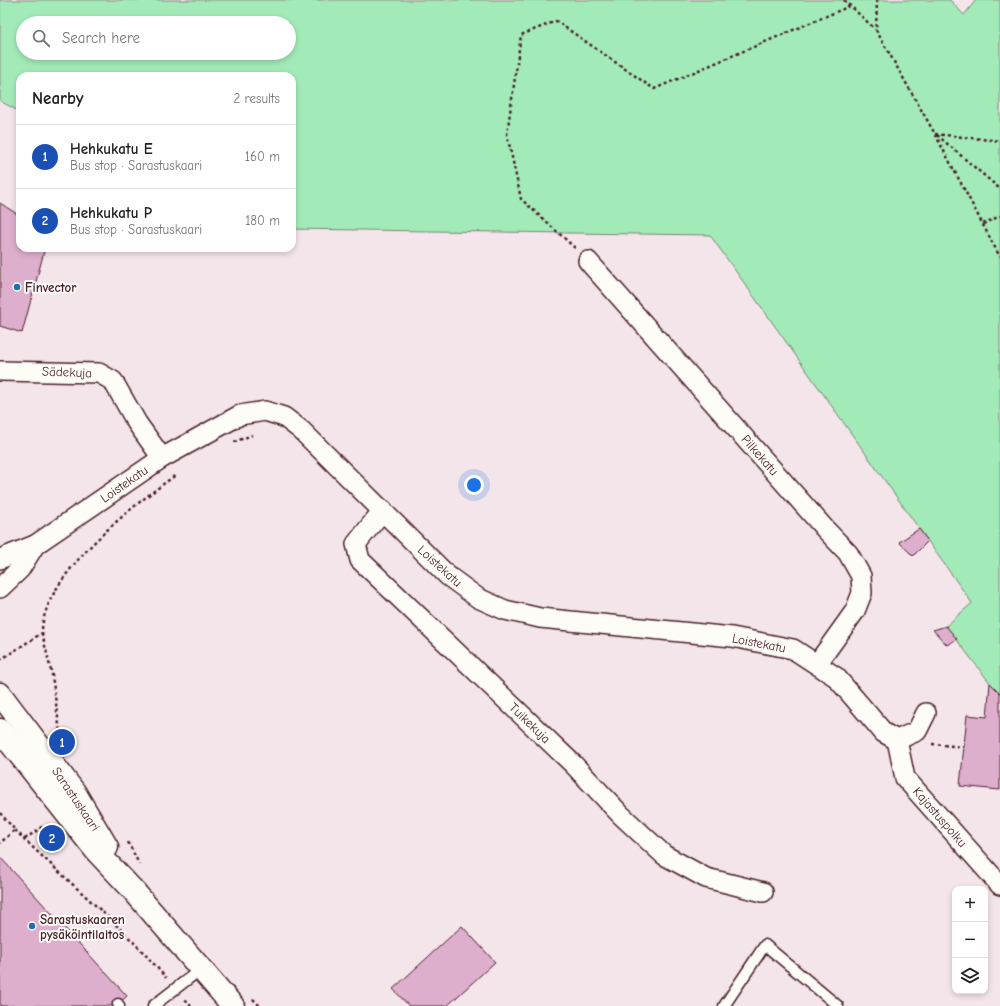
<!DOCTYPE html>
<html lang="en">
<head>
<meta charset="utf-8">
<style>
  :root { --surface:#fff; --page:#f2f2f2; --text:#202124; --muted:#757577; --line:#e0e0e0; --accent:#1f6fb2 }
  body { margin:0; font-family:"Comic Neue",sans-serif; background:var(--page); color:var(--text) }
  .controls { position:absolute; right:12px; bottom:12px; display:grid; overflow:hidden; border-radius:8px; box-shadow:0 2px 6px #0003 }
  .controls button { width:36px; height:36px; display:grid; place-items:center; padding:0; border:0; border-bottom:1px solid var(--line); background:var(--surface); color:var(--text); font:20px sans-serif }
  .you { position:absolute; left:474px; top:485px; width:14px; height:14px; margin:-10px; border:3px solid #fff; border-radius:50%; background:#1a73e8; box-shadow:0 0 0 6px #1a73e833 }
  .badge { display:grid; place-items:center; width:26px; height:26px; border-radius:50%; background:var(--accent); color:#fff; font-size:13px; font-weight:700 }
  .pin { position:absolute; translate:-50% -50%; border:2px solid #fff; box-shadow:0 1px 4px #0006 }
  .list { margin:0; padding:0; list-style:none }
  h2 { display:flex; justify-content:space-between; align-items:center; height:52px; margin:0; padding:0 16px; font-size:17px }
  h2 small { font-size:13px; font-weight:400; color:var(--muted) }
  .list li { display:grid; grid-template-columns:26px 1fr auto; gap:12px; align-items:center; box-sizing:border-box; height:64px; padding:0 16px; border-top:1px solid var(--line) }
  .list b { display:block; font-size:15px; white-space:nowrap }
  .list p { margin:0; font-size:13px; white-space:nowrap; color:var(--muted) }
  .list em { font-size:13px; font-style:normal; color:var(--muted) }
  .icon { flex:none; width:22px; height:22px; fill:none; stroke:currentColor; stroke-width:2; stroke-linecap:round; stroke-linejoin:round }
  .map { position:relative; flex:none; width:1000px; height:1006px; overflow:hidden }
  .search { position:absolute; background:var(--surface); box-shadow:0 2px 6px #0003; left:16px; top:16px; width:280px; height:44px; display:flex; align-items:center; gap:10px; box-sizing:border-box; padding:0 14px; border-radius:22px; color:var(--muted); font-size:15px }
  .panel { position:absolute; background:var(--surface); box-shadow:0 2px 6px #0003; left:16px; top:72px; width:280px; height:180px; border-radius:12px }
  .map>svg:first-child { display:block }
  .green { fill:#a2ebb8; stroke:#768572; fill-rule:evenodd }
  .building { fill:#deaecd; stroke:#4a1f2b }
  .lines { fill:none; stroke-linecap:round; stroke-linejoin:round }
  .lane-casing { stroke:#4a1f2b; stroke-width:13 }
  .street-casing { stroke:#4a1f2b; stroke-width:22 }
  .secondary-casing { stroke:#4a1f2b; stroke-width:25 }
  .path { stroke:#4a1f2b; stroke-width:2.5; stroke-dasharray:3 3; stroke-linecap:butt }
  .lane { stroke:#fdfcf7; stroke-width:10 }
  .street { stroke:#fdfcf7; stroke-width:19 }
  .secondary { stroke:#fdfcf7; stroke-width:22 }
  .poi-dot { fill:#1f6fb2; stroke:#fdfcf7; stroke-width:1.5 }
  .labels { text-anchor:middle; dominant-baseline:central; stroke-width:4; stroke-linejoin:round; paint-order:stroke }
  .poi-label { font-size:13px; font-weight:bold; fill:#4a1f2b; stroke:#fdfcf7; text-anchor:start }
  .street-label { font-size:13px; fill:#4a1f2b; stroke:#fdfcf7 }
</style>
</head>
<body>
<div class="map">
<svg width="1000" height="1006" viewBox="0 0 1000 1006">
  <rect width="100%" height="100%" fill="#f4e5ea"/>
  <filter id="ink" filterUnits="userSpaceOnUse"><feTurbulence type="fractalNoise" baseFrequency=".025" numOctaves="2"/><feDisplacementMap in="SourceGraphic" scale="8" xChannelSelector="R" yChannelSelector="G"/><feConvolveMatrix kernelMatrix="1 2 1 2 8 2 1 2 1" color-interpolation-filters="sRGB"/></filter>
  <g filter="url(#ink)">
    <path class="green" d="M0,0H950L964,15L976,0H1000V693L990,683L946,626L972,603L710,235L292,229V76H20V112L0,101ZM23,23H289V53H23Z"/>
    <g class="building">
      <polygon points="0,203 20,216 20,248 45,248 22,333 0,326"/>
      <polygon points="919,529 928,541 913,556 899,542"/>
      <polygon points="946,626 957,639 947,645 933,630"/>
      <polygon points="990,683 1000,693 1000,790 960,786 967,715 987,717"/>
      <polygon points="0,857 127,996 116,1006 0,1006"/>
      <polygon points="462,926 495,962 447,1006 409,1006 393,989"/>
    </g>
    <g class="lines">
      <defs>
        <g id="lane">
          <polyline points="118,1004 119,1006"/>
          <polyline points="153,1006 201,969"/>
          <polyline points="724,1006 765,945 838,1006"/>
        </g>
        <g id="street">
          <polyline points="588,261 826,530 848,553 861,576 862,593 855,611 817,664"/>
          <polyline points="0,371 99,373 113,381 137,423 162,458"/>
          <polyline points="383,510 356,544 360,560 574,765 621,815 664,855 706,878 763,892"/>
          <polyline points="0,559 35,545 162,458 240,415 265,411 284,417 301,430 448,576 478,598 505,610 540,618 732,637 793,649 836,677 884,733 897,740 917,731 926,713"/>
          <polyline points="0,588 20,569 35,545"/>
          <polyline points="897,740 905,778 1000,885"/>
        </g>
        <g id="secondary">
          <polyline points="0,694 75,793 107,847"/>
          <polyline points="0,730 97,852 132,889 233,1006"/>
        </g>
      </defs>
      <use href="#lane" class="lane-casing"/>
      <use href="#street" class="street-casing"/>
      <use href="#secondary" class="secondary-casing"/>
      <g class="path">
        <polyline points="844,0 875,29"/>
        <polyline points="877,0 876,30 935,134 1000,257"/>
        <polyline points="935,134 1000,141"/>
        <polyline points="937,135 1000,189"/>
        <polyline points="983,224 1000,216"/>
        <polyline points="575,248 521,199 507,134 521,35 556,21 654,89 850,6"/>
        <polyline points="234,442 252,435"/>
        <polyline points="42,633 52,675 61,739"/>
        <path d="M0,660L42,633C41,577 133,505 176,475"/>
        <polyline points="932,744 964,747"/>
        <polyline points="0,813 15,830 0,843"/>
        <path d="M15,830C65,880 121,924 166,978"/>
        <polyline points="25,839 43,826"/>
        <polyline points="128,842 139,864"/>
        <polyline points="253,999 260,1006"/>
        <polyline points="185,1000 191,1006"/>
      </g>
      <use href="#lane" class="lane"/>
      <use href="#street" class="street"/>
      <use href="#secondary" class="secondary"/>
    </g>
  </g>
  <g class="poi-dot">
    <circle cx="17" cy="287" r="4"/>
    <circle cx="32" cy="926" r="4"/>
  </g>
  <g class="labels">
    <g class="poi-label">
      <text x="25" y="287">Finvector</text>
      <text x="40" y="919">Sarastuskaaren<tspan x="40" dy="15">pysäköintilaitos</tspan></text>
    </g>
    <g class="street-label">
      <text transform="translate(67 372) rotate(2)">Sädekuja</text>
      <text transform="translate(760 455) rotate(49)">Pilkekatu</text>
      <text transform="translate(124 484) rotate(-35)">Loistekatu</text>
      <text transform="translate(440 566) rotate(42)">Loistekatu</text>
      <text transform="translate(759 643) rotate(11)">Loistekatu</text>
      <text transform="translate(530 723) rotate(44)">Tuikekuja</text>
      <text transform="translate(76 799) rotate(56)">Sarastuskaari</text>
      <text transform="translate(940 817) rotate(49)">Kajastuspolku</text>
    </g>
  </g>
</svg>
<div class="controls">
<button>+</button>
<button>−</button>
<button><svg class="icon" aria-label="layers" viewBox="0 0 24 24"><path d="M12 4l9 5-9 5-9-5zM3 14l9 5 9-5"/></svg></button>
</div>
<div class="you"></div>
<div class="pin badge" style="left:62px;top:742px;background:#1a4fb4">1</div>
<div class="pin badge" style="left:52px;top:838px;background:#1a4fb4">2</div>
<div class="search"><svg class="icon" aria-label="search" viewBox="0 0 24 24"><circle cx="10" cy="10" r="6"/><path d="M15 15l6 6"/></svg>Search here</div>
<section class="panel">
<h2>Nearby<small>2 results</small></h2>
<ul class="list">
<li><span class="badge" style="background:#1a4fb4">1</span><div><b>Hehkukatu E</b><p>Bus stop · Sarastuskaari</p></div><em>160 m</em></li>
<li><span class="badge" style="background:#1a4fb4">2</span><div><b>Hehkukatu P</b><p>Bus stop · Sarastuskaari</p></div><em>180 m</em></li>
</ul>
</section>
</div>
</body>
</html>
